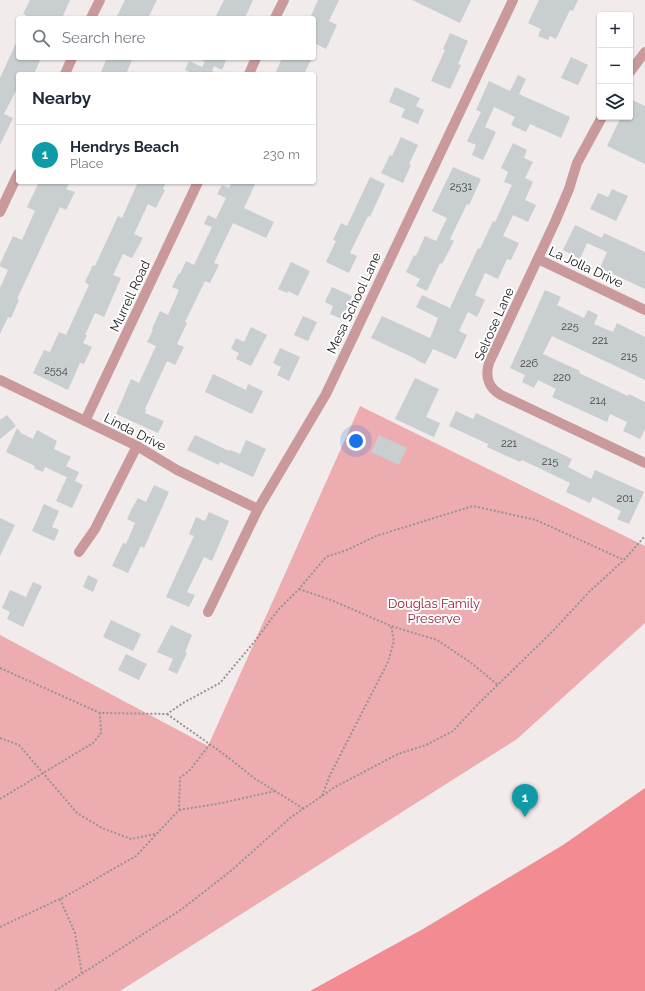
<!DOCTYPE html>
<html lang="en">
<head>
<meta charset="utf-8">
<style>
  :root { --surface:#fff; --page:#f2f2f3; --text:#1f2937; --muted:#747a83; --line:#e0e1e3; --accent:#2563eb }
  body { margin:0; font-family:Raleway,sans-serif; background:var(--page); color:var(--text) }
  .controls { position:absolute; right:12px; top:12px; display:grid; overflow:hidden; border-radius:4px; box-shadow:0 1px 3px #0004 }
  .controls button { width:36px; height:36px; display:grid; place-items:center; padding:0; border:0; border-bottom:1px solid var(--line); background:var(--surface); color:var(--text); font:20px sans-serif }
  .you { position:absolute; left:356px; top:441px; width:14px; height:14px; margin:-10px; border:3px solid #fff; border-radius:50%; background:#1a73e8; box-shadow:0 0 0 6px #1a73e833 }
  .badge { display:grid; place-items:center; width:26px; height:26px; border-radius:50%; background:var(--accent); color:#fff; font-size:13px; font-weight:700 }
  .pin { position:absolute; translate:-50% -33px; filter:drop-shadow(0 1px 2px #0008) }
  .pin::after { content:''; position:absolute; top:21px; width:14px; height:12px; background:inherit; clip-path:polygon(0 0,100% 0,50% 100%) }
  .list { margin:0; padding:0; list-style:none }
  h2 { display:flex; justify-content:space-between; align-items:center; height:52px; margin:0; padding:0 16px; font-size:17px }
  h2 small { font-size:13px; font-weight:400; color:var(--muted) }
  .list li { display:grid; grid-template-columns:26px 1fr auto; gap:12px; align-items:center; box-sizing:border-box; height:60px; padding:0 16px; border-top:1px solid var(--line) }
  .list b { display:block; font-size:15px; white-space:nowrap }
  .list p { margin:0; font-size:13px; white-space:nowrap; color:var(--muted) }
  .list em { font-size:13px; font-style:normal; color:var(--muted) }
  .icon { flex:none; width:22px; height:22px; fill:none; stroke:currentColor; stroke-width:2; stroke-linecap:round; stroke-linejoin:round }
  .map { position:relative; flex:none; width:645px; height:991px; overflow:hidden }
  .search { position:absolute; background:var(--surface); box-shadow:0 1px 3px #0004; left:16px; top:16px; width:300px; height:44px; display:flex; align-items:center; gap:10px; box-sizing:border-box; padding:0 14px; border-radius:4px; color:var(--muted); font-size:15px }
  .panel { position:absolute; background:var(--surface); box-shadow:0 1px 3px #0004; left:16px; top:72px; width:300px; height:112px; border-radius:4px }
  .map>svg:first-child { display:block }
  .green { fill:#edacaf }
  .water { fill:#f28b92 }
  .building { fill:#c9ced0 }
  .lines { fill:none; stroke-linecap:round; stroke-linejoin:round }
  .path { stroke:#989494; stroke-width:2; stroke-dasharray:2 2; stroke-linecap:butt }
  .minor { stroke:#c9999b; stroke-width:10 }
  .labels { text-anchor:middle; dominant-baseline:central; stroke-width:4; stroke-linejoin:round; paint-order:stroke }
  .number-label { font-size:11px; fill:#454546 }
  .street-label { font-size:13px; fill:#191718; stroke:#fff }
  .park-label { font-size:13px; fill:#992037; stroke:#fff }
</style>
</head>
<body>
<div class="map">
<svg width="645" height="991" viewBox="0 0 645 991">
  <rect width="100%" height="100%" fill="#f1ebeb"/>
  <polygon class="green" points="360,406 645,546 645,623 517,739 120,991 0,991 0,635 208,746"/>
  <polygon class="water" points="645,788 645,991 310,991 423,929 563,845"/>
  <g class="building">
    <polygon points="30,0 70,0 62,18 31,18 23,14"/>
    <polygon points="125,0 157,0 148,18 116,18"/>
    <polygon points="224,0 253,0 245,18 215,18"/>
    <polygon points="318,0 339,0 329,21 337,25 326,49 314,43 314,18 310,18"/>
    <polygon points="412,0 471,0 460,23"/>
    <polygon points="539,0 578,0 573,11 570,10 556,39 550,36 548,40 538,36 541,29 528,23"/>
    <polygon points="450,33 468,41 458,64 461,65 450,89 431,81 445,50 443,49"/>
    <polygon points="18,39 18,58 41,58 34,74 18,74 18,87 4,114 13,118 0,145 0,78"/>
    <polygon points="571,57 588,65 578,85 561,78"/>
    <polygon points="107,58 133,58 126,74 100,74"/>
    <polygon points="197,58 227,58 222,70 214,66 212,71 220,74 194,74 185,70 189,61 202,67 205,62"/>
    <polygon points="282,58 312,58 304,74 275,74"/>
    <polygon points="518,75 526,79 519,94 570,117 561,138 530,124 526,132 511,125 515,117 494,107 485,127 496,132 483,160 472,155 476,145 467,141 481,112 476,110 489,81 510,91"/>
    <polygon points="395,87 420,98 416,106 424,110 418,124 401,117 405,109 389,102"/>
    <polygon points="630,99 645,106 645,164 607,146 621,117 630,117"/>
    <polygon points="401,137 418,145 409,164 411,165 403,183 381,173 390,155 392,156"/>
    <polygon points="513,143 527,150 524,158 533,162 525,178 533,182 525,200 536,205 528,222 513,215 503,236 519,243 511,260 507,259 498,279 485,273 475,295 485,300 477,317 468,312 459,331 467,335 456,359 433,349 425,364 416,360 416,359 371,338 382,316 430,338 438,318 416,307 422,295 450,308 478,248 480,249 493,221 495,222 512,185 504,182 508,172 501,168"/>
    <polygon points="453,167 481,179 469,205 467,204 450,239 454,241 442,264 440,263 427,291 416,286 420,279 406,272 414,255 416,256 425,236 436,241 447,218 432,211"/>
    <polygon points="370,177 385,184 370,217 368,216 350,253 357,256 349,273 326,262 336,241 333,240 341,223 347,226"/>
    <polygon points="39,182 70,182 66,189 75,192 66,210 60,207 17,299 19,300 11,318 8,317 0,334 0,288 8,270 0,266 0,264 13,236 22,240 35,211 27,207"/>
    <polygon points="138,182 166,182 163,189 165,190 156,208 148,204 134,234 143,238 132,258 123,254 113,275 121,278 104,317 95,313 85,335 87,335 83,343 92,347 84,364 80,363 68,390 33,373 44,350 50,352 59,332 66,335 89,285 85,282 93,265 95,266 118,216 122,218"/>
    <polygon points="232,182 256,182 244,208 274,222 266,238 233,223 214,263 219,265 210,283 205,281 185,322 187,323 177,344 184,347 175,365 167,361 145,409 146,410 145,413 164,421 158,433 116,414 131,379 139,383 156,346 147,342 153,330 152,329 160,311 168,315 179,290 172,287 179,273 180,274 186,261 194,265 212,227 204,224 208,215 216,219 226,198 217,194 222,185 229,188"/>
    <polygon points="612,189 628,196 616,221 590,209 598,193 608,197"/>
    <polygon points="575,225 602,238 604,233 645,252 645,289 600,268 607,252 587,243 580,259 563,250"/>
    <polygon points="291,262 310,271 298,296 288,291 287,293 278,289"/>
    <polygon points="332,287 352,296 342,319 330,314 333,306 325,302"/>
    <polygon points="545,290 561,297 557,305 584,318 588,310 598,315 594,324 613,332 617,323 645,337 645,380 552,336 543,354 580,371 579,373 628,396 629,394 645,402 645,429 640,439 623,431 627,422 610,414 607,422 552,397 556,389 538,380 534,388 522,382 525,375 510,368"/>
    <polygon points="303,316 317,322 308,341 294,335"/>
    <polygon points="251,327 267,335 251,366 236,359 239,353 231,349 236,338 244,342"/>
    <polygon points="280,348 300,357 289,381 277,375 281,367 273,363"/>
    <polygon points="213,374 246,390 248,384 263,391 252,414 205,392"/>
    <polygon points="415,378 439,389 426,417 440,423 434,437 395,419"/>
    <polygon points="456,411 473,419 476,413 572,459 568,467 591,479 595,470 644,492 629,524 617,519 621,511 593,497 590,503 566,492 570,483 522,460 520,462 487,447 488,444 449,426"/>
    <polygon points="7,415 16,426 0,439 0,420"/>
    <polygon points="17,428 21,433 33,439 37,430 57,441 54,449 71,457 66,466 79,472 75,481 45,467 43,472 34,468 35,466 6,452"/>
    <polygon points="195,435 229,451 230,450 240,454 246,440 266,449 253,477 220,462 219,465 187,450"/>
    <polygon points="379,435 407,448 399,465 371,452"/>
    <polygon points="67,477 83,485 72,508 56,501"/>
    <polygon points="154,485 169,492 144,548 141,546 128,573 112,566 123,543 126,544 135,523 127,519 131,510 138,498 146,502"/>
    <polygon points="44,504 59,511 52,527 59,530 54,541 32,531"/>
    <polygon points="209,512 229,521 212,561 204,557 187,592 195,595 189,607 166,597 194,536 189,534 196,517 205,521"/>
    <polygon points="0,518 15,525 0,556"/>
    <polygon points="88,575 98,580 93,592 83,587"/>
    <polygon points="33,582 42,586 23,627 7,619 10,612 2,608 10,590 26,597"/>
    <polygon points="111,620 141,634 133,651 103,637"/>
    <polygon points="171,625 192,635 185,652 187,653 177,674 168,670 173,659 157,652"/>
    <polygon points="126,654 147,664 139,680 118,670"/>
  </g>
  <g class="lines">
    <g class="path">
      <polyline points="299,589 331,600 391,626 437,640 470,662 498,685"/>
      <polyline points="0,668 100,713 167,714 183,703 220,683 255,641 278,610 299,589 326,557 347,550 376,536 473,506 536,520 624,560"/>
      <polyline points="167,714 225,755 254,778 304,809"/>
      <polyline points="0,738 19,745 77,813 102,828 131,839 155,834"/>
      <polyline points="322,796 330,775 388,662 394,641 391,626"/>
      <polyline points="0,799 93,743 101,733 100,713"/>
      <polyline points="179,810 222,803 275,791"/>
      <polyline points="60,899 75,933 82,974"/>
      <polyline points="0,927 66,896 136,856 179,810 180,778 190,770 210,744"/>
      <polyline points="55,991 182,909 232,870 290,818 335,787 398,754 426,745 453,731 478,704 553,631 589,592 624,560 645,536"/>
    </g>
    <g class="minor">
      <polyline points="91,18 100,0"/>
      <polyline points="275,18 284,0"/>
      <polyline points="630,72 645,52"/>
      <polyline points="65,74 72,58"/>
      <polyline points="249,74 256,58"/>
      <path d="M602,117L577,163L569,189L555,222L489,363C485,376 488,388 501,395L645,463"/>
      <polyline points="0,212 18,174"/>
      <polyline points="538,259 645,310"/>
      <polyline points="0,380 137,446 177,470 258,509"/>
      <polyline points="85,421 198,182"/>
      <polyline points="79,552 95,529 137,446"/>
      <polyline points="208,612 258,509 326,394 513,0"/>
    </g>
  </g>
  <g class="labels">
    <g class="number-label">
      <text x="461" y="186">2531</text>
      <text x="570" y="326">225</text>
      <text x="600" y="340">221</text>
      <text x="629" y="356">215</text>
      <text x="529" y="363">226</text>
      <text x="56" y="370">2554</text>
      <text x="562" y="377">220</text>
      <text x="598" y="400">214</text>
      <text x="509" y="443">221</text>
      <text x="550" y="461">215</text>
      <text x="625" y="498">201</text>
    </g>
    <g class="street-label">
      <text transform="translate(586 267) rotate(25)">La Jolla Drive</text>
      <text transform="translate(130 296) rotate(-65)">Murrell Road</text>
      <text transform="translate(354 303) rotate(-65)">Mesa School Lane</text>
      <text transform="translate(494 324) rotate(-66)">Selrose Lane</text>
      <text transform="translate(135 432) rotate(27)">Linda Drive</text>
    </g>
    <g class="park-label">
      <text x="434" y="603">Douglas Family<tspan x="434" dy="15">Preserve</tspan></text>
    </g>
  </g>
</svg>
<div class="controls">
<button>+</button>
<button>−</button>
<button><svg class="icon" aria-label="layers" viewBox="0 0 24 24"><path d="M12 4l9 5-9 5-9-5zM3 14l9 5 9-5"/></svg></button>
</div>
<div class="you"></div>
<div class="pin badge" style="left:525px;top:817px;background:#0f9aa8">1</div>
<div class="search"><svg class="icon" aria-label="search" viewBox="0 0 24 24"><circle cx="10" cy="10" r="6"/><path d="M15 15l6 6"/></svg>Search here</div>
<section class="panel">
<h2>Nearby<small></small></h2>
<ul class="list">
<li><span class="badge" style="background:#0f9aa8">1</span><div><b>Hendrys Beach</b><p>Place</p></div><em>230 m</em></li>
</ul>
</section>
</div>
</body>
</html>
